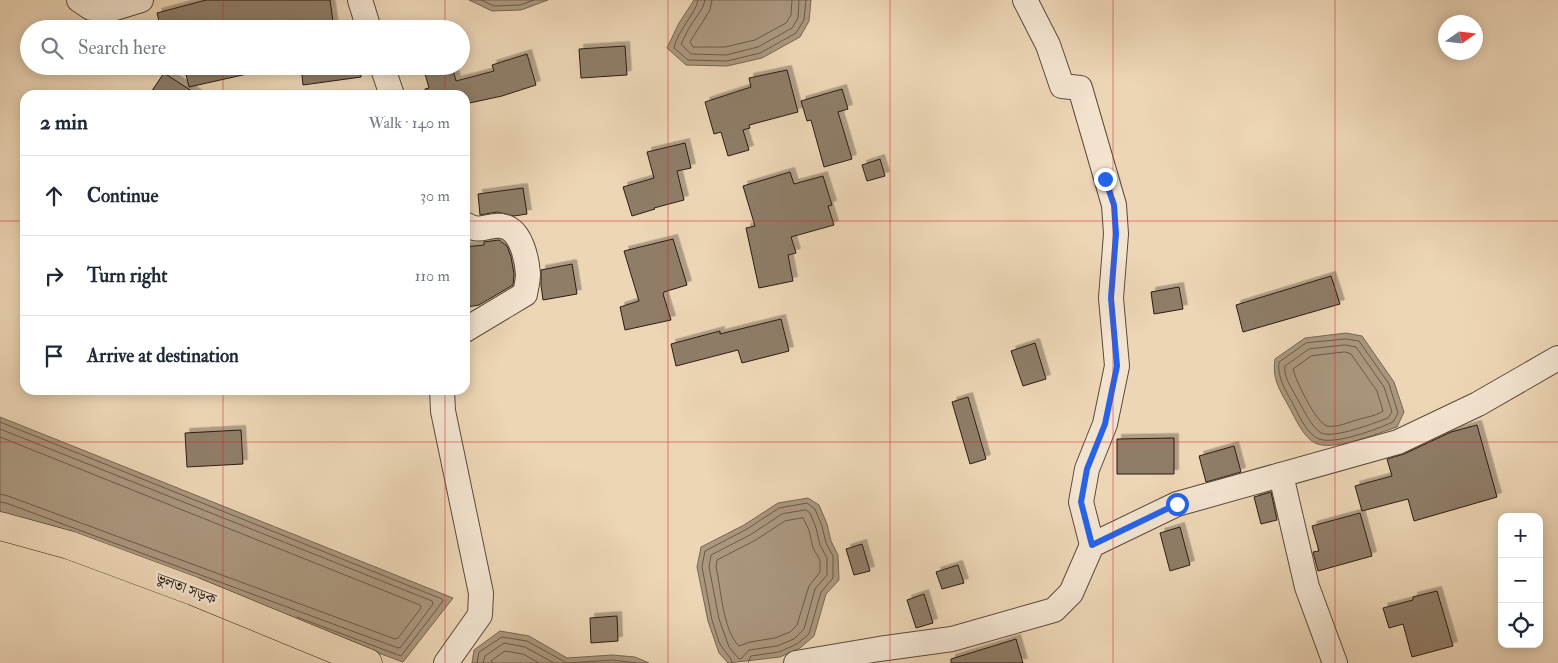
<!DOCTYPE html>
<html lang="en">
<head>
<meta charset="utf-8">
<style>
  :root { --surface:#fff; --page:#f6f6f7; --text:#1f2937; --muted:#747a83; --line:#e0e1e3 }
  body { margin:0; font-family:"IM FELL Double Pica","Noto Serif Bengali",serif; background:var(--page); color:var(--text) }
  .controls { position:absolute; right:15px; bottom:15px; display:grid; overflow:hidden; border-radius:10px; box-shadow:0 2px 12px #0003 }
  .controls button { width:45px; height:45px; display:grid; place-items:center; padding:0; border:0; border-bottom:1px solid var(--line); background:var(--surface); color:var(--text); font:25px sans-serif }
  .compass { position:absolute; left:1438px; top:15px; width:45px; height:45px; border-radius:50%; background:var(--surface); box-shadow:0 2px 12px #0003; rotate:76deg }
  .stop { position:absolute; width:15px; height:15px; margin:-11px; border:4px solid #2563eb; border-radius:50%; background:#fff }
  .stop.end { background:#2563eb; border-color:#fff; box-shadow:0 1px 5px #0008 }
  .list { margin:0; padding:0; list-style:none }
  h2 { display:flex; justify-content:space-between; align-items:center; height:65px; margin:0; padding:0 20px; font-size:21px }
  h2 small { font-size:16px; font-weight:400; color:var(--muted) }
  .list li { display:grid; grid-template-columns:32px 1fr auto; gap:15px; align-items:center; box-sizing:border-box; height:80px; padding:0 20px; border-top:1px solid var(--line) }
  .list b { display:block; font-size:19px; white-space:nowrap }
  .list em { font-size:16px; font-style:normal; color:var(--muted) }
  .icon { flex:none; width:28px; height:28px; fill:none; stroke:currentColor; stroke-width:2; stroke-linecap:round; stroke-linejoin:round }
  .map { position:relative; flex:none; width:1558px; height:663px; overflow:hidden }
  .search { position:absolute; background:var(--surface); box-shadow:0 2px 12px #0003; left:20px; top:20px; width:450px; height:55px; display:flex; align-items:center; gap:12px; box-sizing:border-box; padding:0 18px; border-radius:28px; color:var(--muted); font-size:19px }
  .panel { position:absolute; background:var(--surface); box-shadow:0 2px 12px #0003; left:20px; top:90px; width:450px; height:305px; border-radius:15px }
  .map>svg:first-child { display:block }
  .water { fill:#ab977e; stroke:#776653 }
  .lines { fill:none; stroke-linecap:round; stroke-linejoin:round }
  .shore { stroke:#6a5a48; stroke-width:1 }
  .building { fill:#8f7d67; stroke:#2a1c12; filter:url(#shadow) }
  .minor-casing { stroke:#5b4a3b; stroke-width:26 }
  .highway-casing { stroke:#2a1c12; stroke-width:29 }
  .minor { stroke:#f3e4d0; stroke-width:24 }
  .highway { stroke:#edd6b6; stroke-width:28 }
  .route { stroke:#2563eb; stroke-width:6 }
  .grid { fill:none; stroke:#d62828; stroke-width:1; stroke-opacity:0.55 }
  .labels { text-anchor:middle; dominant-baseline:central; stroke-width:5; stroke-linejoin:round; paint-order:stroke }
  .street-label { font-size:15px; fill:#2a1c12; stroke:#f3e4d0 }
</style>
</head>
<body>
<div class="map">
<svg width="1558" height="663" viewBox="0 0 1558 663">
  <defs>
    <filter id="shadow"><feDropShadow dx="4.5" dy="-4.5" stdDeviation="0" flood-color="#0004"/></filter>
  </defs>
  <rect width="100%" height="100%" fill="#edd6b6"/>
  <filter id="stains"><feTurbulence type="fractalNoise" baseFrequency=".004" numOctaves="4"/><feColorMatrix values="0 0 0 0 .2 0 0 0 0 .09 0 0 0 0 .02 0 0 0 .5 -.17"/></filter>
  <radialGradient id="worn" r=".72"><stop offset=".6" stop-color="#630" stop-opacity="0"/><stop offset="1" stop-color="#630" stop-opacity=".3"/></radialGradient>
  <g class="water">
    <polygon points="469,0 548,0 521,10 492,11"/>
    <polygon points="694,0 811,0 809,21 800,37 762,58 727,66 686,65 667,48 679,23"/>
    <path d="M1346,333L1362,336L1394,382L1404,412L1397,427C1379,433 1332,452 1315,443C1302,436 1295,417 1288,405C1279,389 1272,378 1275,359L1305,338Z"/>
    <polygon points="0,417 453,598 403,662 0,513"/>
    <polygon points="808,498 819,505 827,524 831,541 838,555 839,580 826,594 814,636 800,648 780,657 728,663 719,653 708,621 697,567 701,547 744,525 778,503"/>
    <polygon points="500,631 529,636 567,658 612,655 635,657 649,663 472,663 474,650"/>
  </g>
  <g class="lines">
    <g class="shore">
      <polyline points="481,0 494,6 520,5 534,0"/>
      <path d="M698,0C697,12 677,31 674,48L688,60L727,61L760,53L796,33L804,20L806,0"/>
      <polyline points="705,0 703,7 689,28 681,44 691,54 726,55 758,47 792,28 798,18 799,0"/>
      <polyline points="712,0 710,10 690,42 693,47 725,47 755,40 786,23 791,15 792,0"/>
      <path d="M1346,339L1359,341L1389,384L1398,413L1393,422C1377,429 1336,445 1319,439C1306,434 1298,413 1292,402C1285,390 1277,376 1279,362L1306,343Z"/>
      <path d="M1346,345L1356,347L1384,387L1392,412L1388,418C1374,423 1334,439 1321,433C1312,428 1302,407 1297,398C1292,389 1283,376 1285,366L1309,349Z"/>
      <path d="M1345,352L1351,354L1377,391L1383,411C1376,416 1366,417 1357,420C1349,422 1336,428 1327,426C1316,423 1296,381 1293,369L1311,356Z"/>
      <polyline points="0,422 442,599 443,601 401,656 297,617"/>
      <polyline points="0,429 432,601 433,604 401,647 398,648 6,503 0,502"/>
      <polyline points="0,437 420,605 421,608 398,638 395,639 8,496 0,494"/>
      <polygon points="806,510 810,513 816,528 820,545 827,558 827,575 815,589 804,629 794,639 777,646 749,650 741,659 739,659 729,647 719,619 709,567 711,555 750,535 782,514"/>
      <path d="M803,518L809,530L813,548L820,560V572L809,586L797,625L790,632L775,638L750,642L739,646C723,631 721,588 716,567L717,560L754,541L785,521Z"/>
      <polyline points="477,663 479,652 502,637 527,641 567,663 612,660 638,663"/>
      <polyline points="483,663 485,656 504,643 525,647 554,663"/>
      <polyline points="491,663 492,660 505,651 523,654 539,663"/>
      <polyline points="732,663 731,659 724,650 719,642 712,620 702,567 705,551 747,529 779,508 807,503 815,509 822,526 826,543 833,556 833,578 821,592 809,634 797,644 779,652 751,656 748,663"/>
    </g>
  </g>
  <g class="building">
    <polygon points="206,0 330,0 334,29 161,29 157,13"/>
    <polygon points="625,46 627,75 581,78 579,49"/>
    <polygon points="527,54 536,85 502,96 465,104 465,95 425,95 425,89 429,88 424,70 438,66 452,66 456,81 494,71 492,65"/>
    <polygon points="184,66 246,66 247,74 189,87"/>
    <polygon points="301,66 361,66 361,77 303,85"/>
    <polygon points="787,70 798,112 749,125 750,128 743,130 749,150 728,156 721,132 714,134 705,102 751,87 749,78"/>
    <polygon points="164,73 198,95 149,95"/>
    <polygon points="842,89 848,109 838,112 852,159 824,167 811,120 807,121 801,101"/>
    <polygon points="685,143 691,168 677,171 684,200 654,208 655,209 632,216 623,187 654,178 647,152"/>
    <polygon points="880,159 885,176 867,181 862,165"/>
    <polygon points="790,172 794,184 823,176 832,205 828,206 834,225 791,237 796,253 788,255 793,281 759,288 746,228 755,226 743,186"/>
    <polygon points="523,188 527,214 514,216 497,212 480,215 478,194"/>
    <polygon points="673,239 687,285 664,292 663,294 671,320 625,330 620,307 639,301 624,251"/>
    <polygon points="499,240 507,246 511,257 514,274 513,285 479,305 467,307 465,290 465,247 484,245 484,242"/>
    <polygon points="572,264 577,294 543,300 541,285 541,270"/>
    <polygon points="1331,276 1340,304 1243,332 1236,305"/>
    <polygon points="1179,287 1183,309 1154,314 1151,292"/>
    <polygon points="781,319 789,351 742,363 738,350 676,366 671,344 720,331 720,334"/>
    <polygon points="1035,343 1046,379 1023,386 1011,351"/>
    <polygon points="968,397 986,459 970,464 952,402"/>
    <polygon points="1477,425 1497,497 1414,521 1408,499 1362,511 1355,486 1392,476 1387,459 1404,454 1451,432"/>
    <polygon points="241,430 243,464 187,467 185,433"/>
    <polygon points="1174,438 1174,474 1117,474 1117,439"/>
    <polygon points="1234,446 1241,472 1206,482 1199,456"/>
    <polygon points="1271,492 1277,520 1261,524 1254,497"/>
    <polygon points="1360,513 1372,556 1318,571 1313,552 1319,551 1312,526"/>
    <polygon points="1180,527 1190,565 1170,571 1160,533"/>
    <polygon points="862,544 870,571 854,575 846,549"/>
    <polygon points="958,565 964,583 942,589 936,572"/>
    <polygon points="1437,591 1453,646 1412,657 1403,624 1389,628 1383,608 1413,600 1413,597"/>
    <polygon points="924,594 933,623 916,628 907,600"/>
    <polygon points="617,616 618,641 591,643 590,618"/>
    <polygon points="1016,639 1023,663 951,663 951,659"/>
  </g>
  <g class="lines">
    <defs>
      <g id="minor">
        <polyline points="79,0 91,8 115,8 141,0"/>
        <polyline points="360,0 369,29"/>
        <polyline points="1025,0 1048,45 1062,86 1080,88 1114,205 1116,234 1111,298 1117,366 1105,424 1087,469 1081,502 1092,545"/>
        <polyline points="382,66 392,95"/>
        <path d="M465,224C480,234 487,224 502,226C521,229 527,259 528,274C528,281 526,288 525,294L465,330"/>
        <polyline points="442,390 443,411 481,593 480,615 446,663"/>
        <polyline points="1281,475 1307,587 1335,663"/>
        <polyline points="796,663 879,649 952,639 1054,610 1071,593 1092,545 1177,504 1398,442 1478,404 1558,358"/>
      </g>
      <polyline id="highway" points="0,526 69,545 193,591 368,663"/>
    </defs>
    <use href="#minor" class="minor-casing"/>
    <use href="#highway" class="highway-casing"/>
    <use href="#minor" class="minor"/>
    <use href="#highway" class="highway"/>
  </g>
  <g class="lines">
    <polyline class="route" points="1105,179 1114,205 1116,234 1111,298 1117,366 1105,424 1087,469 1081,502 1092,545 1177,504"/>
  </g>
  <path class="grid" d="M223,0V29M445,0V29M668,0V663M890,0V663M1113,0V663M1335,0V663M223,66V95M445,66V95M0,221H25M465,221H1558M223,390V663M445,390V663M0,442H1558"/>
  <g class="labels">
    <g class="street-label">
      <text transform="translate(186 589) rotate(21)">ভুলতা সড়ক</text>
    </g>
  </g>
  <rect width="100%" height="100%" filter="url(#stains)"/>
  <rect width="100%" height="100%" fill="url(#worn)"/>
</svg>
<div class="controls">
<button>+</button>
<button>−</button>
<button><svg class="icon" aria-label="locate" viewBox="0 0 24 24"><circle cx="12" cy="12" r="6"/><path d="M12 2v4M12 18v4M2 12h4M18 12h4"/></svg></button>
</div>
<svg class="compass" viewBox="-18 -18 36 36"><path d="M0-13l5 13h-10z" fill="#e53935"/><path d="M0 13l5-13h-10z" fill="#747a83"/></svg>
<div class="stop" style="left:1177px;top:504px"></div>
<div class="stop end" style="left:1105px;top:179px"></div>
<div class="search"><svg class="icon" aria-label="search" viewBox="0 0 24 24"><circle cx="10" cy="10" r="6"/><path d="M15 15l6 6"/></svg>Search here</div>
<section class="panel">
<h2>2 min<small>Walk · 140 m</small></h2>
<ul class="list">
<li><svg class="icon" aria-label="ahead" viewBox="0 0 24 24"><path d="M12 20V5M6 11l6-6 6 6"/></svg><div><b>Continue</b></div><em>30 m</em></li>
<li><svg class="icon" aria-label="right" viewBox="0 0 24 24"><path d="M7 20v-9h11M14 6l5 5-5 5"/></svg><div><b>Turn right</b></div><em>110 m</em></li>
<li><svg class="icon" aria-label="arrive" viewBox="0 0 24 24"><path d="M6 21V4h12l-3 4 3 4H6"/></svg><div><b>Arrive at destination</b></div></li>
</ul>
</section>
</div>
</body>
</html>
